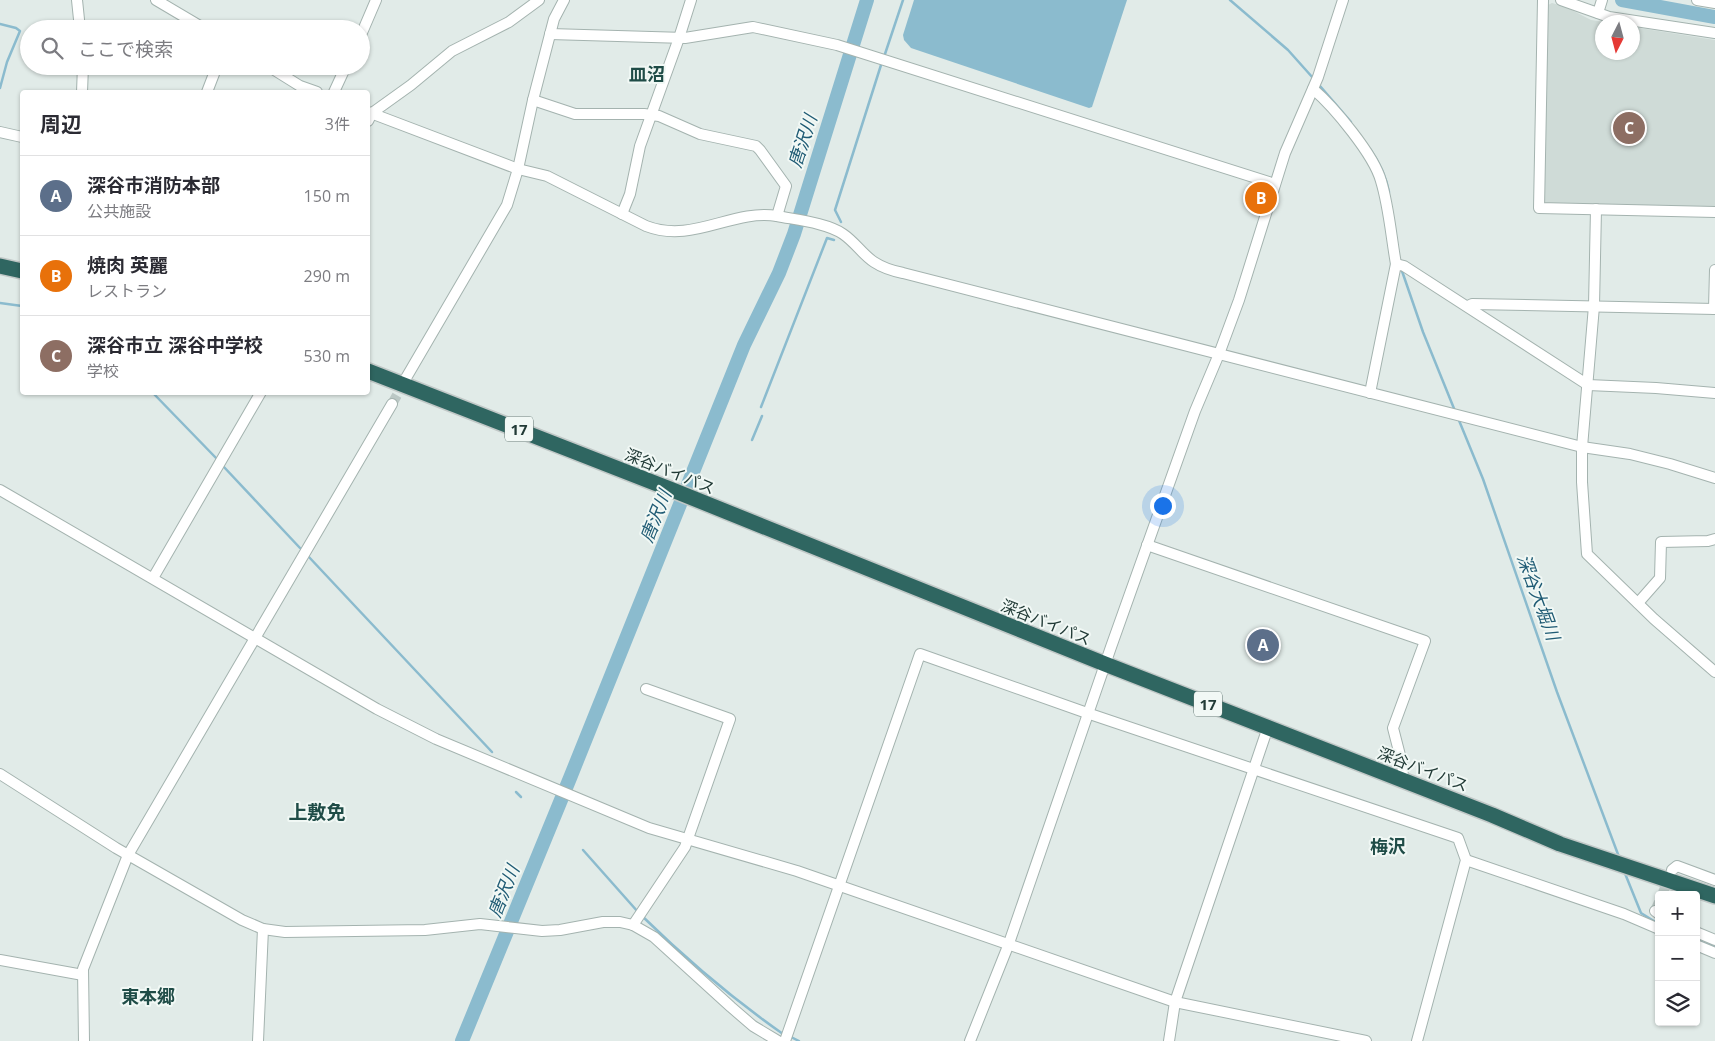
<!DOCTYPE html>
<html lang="ja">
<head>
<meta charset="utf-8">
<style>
  :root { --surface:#fff; --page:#f2f2f3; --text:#2b2b33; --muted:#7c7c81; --line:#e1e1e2; --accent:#1a73e8 }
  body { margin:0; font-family:"Open Sans","Noto Sans JP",sans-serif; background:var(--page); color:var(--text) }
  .controls { position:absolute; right:15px; bottom:15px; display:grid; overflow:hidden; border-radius:5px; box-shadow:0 1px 4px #0004 }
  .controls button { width:45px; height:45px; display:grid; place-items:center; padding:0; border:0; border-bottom:1px solid var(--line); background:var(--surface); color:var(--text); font:25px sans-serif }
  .compass { position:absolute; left:1595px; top:15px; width:45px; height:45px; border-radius:50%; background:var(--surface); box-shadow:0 1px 4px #0004; rotate:186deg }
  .you { position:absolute; left:1162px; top:505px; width:18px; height:18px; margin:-12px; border:4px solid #fff; border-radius:50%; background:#1a73e8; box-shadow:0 0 0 8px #1a73e833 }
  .badge { display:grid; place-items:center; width:32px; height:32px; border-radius:50%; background:var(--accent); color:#fff; font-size:16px; font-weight:700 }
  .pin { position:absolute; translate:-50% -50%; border:2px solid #fff; box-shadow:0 1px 5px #0006 }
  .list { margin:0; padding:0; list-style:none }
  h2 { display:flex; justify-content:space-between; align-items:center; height:65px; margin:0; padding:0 20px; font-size:21px }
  h2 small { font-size:16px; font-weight:400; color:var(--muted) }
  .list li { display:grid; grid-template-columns:32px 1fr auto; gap:15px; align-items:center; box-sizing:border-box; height:80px; padding:0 20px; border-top:1px solid var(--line) }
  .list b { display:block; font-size:19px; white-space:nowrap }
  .list p { margin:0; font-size:16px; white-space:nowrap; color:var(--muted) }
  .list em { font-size:16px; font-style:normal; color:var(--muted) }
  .icon { flex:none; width:28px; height:28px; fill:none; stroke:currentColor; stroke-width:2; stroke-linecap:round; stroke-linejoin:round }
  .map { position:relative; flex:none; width:1715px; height:1041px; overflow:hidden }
  .search { position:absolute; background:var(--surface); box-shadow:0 1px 4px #0004; left:20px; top:20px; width:350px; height:55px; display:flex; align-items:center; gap:12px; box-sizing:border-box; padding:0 18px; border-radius:28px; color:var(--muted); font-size:19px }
  .panel { position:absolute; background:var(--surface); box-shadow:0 1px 4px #0004; left:20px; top:90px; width:350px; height:305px; border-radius:5px }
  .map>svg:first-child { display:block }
  .built { fill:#cfdbd7 }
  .water { fill:#8bbbce }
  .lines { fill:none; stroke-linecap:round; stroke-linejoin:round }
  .stream { stroke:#8bbbce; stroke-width:2.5 }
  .river { stroke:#8bbbce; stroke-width:14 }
  .minor-tunnel { stroke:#bbc8c5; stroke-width:10; stroke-dasharray:10 5; stroke-linecap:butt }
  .minor-casing { stroke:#a4b3af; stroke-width:12 }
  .highway-casing { stroke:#c1c8c7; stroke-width:18 }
  .minor { stroke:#fff; stroke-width:10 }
  .highway { stroke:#2f6661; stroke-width:15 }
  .labels { text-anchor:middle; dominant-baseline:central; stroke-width:4; stroke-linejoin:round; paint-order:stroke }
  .shield { fill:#f1f8f5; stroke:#607470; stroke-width:1 }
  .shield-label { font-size:15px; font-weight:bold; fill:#223b37 }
  .street-label { font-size:16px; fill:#223b37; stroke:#f1f8f5 }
  .neighbourhood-label { font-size:18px; font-weight:bold; fill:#1f4c47; stroke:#f1f8f5 }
  .water-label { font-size:18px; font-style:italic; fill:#1f5b74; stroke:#f1f8f5 }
  .quarter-label { font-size:19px; font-weight:bold; fill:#1f4c47; stroke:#f1f8f5 }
</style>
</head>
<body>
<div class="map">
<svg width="1715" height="1041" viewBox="0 0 1715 1041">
  <rect width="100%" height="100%" fill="#e1ebe8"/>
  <polygon class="built" points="1552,3 1566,7 1591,20 1605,22 1602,22 1602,52 1632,52 1633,27 1715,40 1715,208 1542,204 1546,6"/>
  <polygon class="water" points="914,0 1127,0 1092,107 1089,108 911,48 904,40 903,35"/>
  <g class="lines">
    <g class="stream">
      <polyline points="1230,0 1288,50 1313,78"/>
      <polyline points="0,24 16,28 20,31 7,62 0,88"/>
      <polyline points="885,54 903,0"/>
      <polyline points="1320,86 1351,122"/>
      <path d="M1370,149C1379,162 1386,176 1389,192"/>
      <polyline points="841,222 835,210 881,65"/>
      <polyline points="1402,271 1423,332 1455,411"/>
      <polyline points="0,303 22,306"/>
      <polyline points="152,392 217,459"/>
      <polyline points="761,407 827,238 834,240"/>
      <polyline points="1458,418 1483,479 1557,692 1619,857"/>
      <polyline points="752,440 762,416"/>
      <polyline points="223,466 300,548"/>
      <polyline points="308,556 492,752"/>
      <polyline points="516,792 521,797"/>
      <polyline points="583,850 638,912"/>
      <polyline points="1624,871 1641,913 1657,923"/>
      <path d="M642,916C686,959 733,999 783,1034"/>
      <polyline points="1696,940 1715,947"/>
      <polyline points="789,1036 799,1041"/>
    </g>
    <g class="river">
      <polyline points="1622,0 1715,17"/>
      <polyline points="462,1041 570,778 744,345 779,273 794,234 867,0"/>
    </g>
    <g class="minor-tunnel">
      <polyline points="392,404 405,381"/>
      <polyline points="1662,895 1670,875"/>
      <polyline points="1655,911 1659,902"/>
    </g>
    <defs>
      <g id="minor">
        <polyline points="77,0 80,29"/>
        <polyline points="156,0 205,29"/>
        <polyline points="1543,0 1539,208 1715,212"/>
        <polyline points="1561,0 1609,17 1715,33"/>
        <polyline points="1697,0 1715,3"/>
        <polyline points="1598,13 1602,0"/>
        <polyline points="550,34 685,38 753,27 837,45 1275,184"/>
        <polyline points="361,35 376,0"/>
        <polyline points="268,66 300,86 317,92"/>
        <path d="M1313,89C1334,107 1374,155 1381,181C1389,207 1391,236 1396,264"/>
        <polyline points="82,92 83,66"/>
        <polyline points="207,92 217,66"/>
        <polyline points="334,92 346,66"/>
        <polyline points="533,100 575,114 644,114 659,116 700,134 756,146 760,150 786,186 777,216"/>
        <path d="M368,112L518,169L547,176L646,226C693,244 731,209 777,216C797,220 827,223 843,234C855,242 863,255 874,262C883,268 893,271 903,273L1582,447L1630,454L1670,464L1715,478"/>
        <polyline points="368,121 372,113 411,85 452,51 509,22 539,0"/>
        <polyline points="0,132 22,137"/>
        <polyline points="1596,209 1594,306 1582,447 1582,482 1587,554 1654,619 1715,672"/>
        <polyline points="622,214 630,194 640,146 679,38 691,0"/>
        <polyline points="1468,306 1472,304 1715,309"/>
        <polyline points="1714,309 1715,270"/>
        <polyline points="406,378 507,205 518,169 533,100 554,19 564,0"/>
        <polyline points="1370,393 1396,264 1404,266 1588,385 1656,388 1715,393"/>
        <polyline points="0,490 377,709 436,739 649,828 797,871 1175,1002 1366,1041"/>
        <polyline points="1147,545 1425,641 1393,728 1403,767 1402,780"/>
        <polyline points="153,578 261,392"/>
        <polyline points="1638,603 1660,578 1661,542 1708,541 1715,539"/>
        <polyline points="0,774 116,848 242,920 263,929 285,932 425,930 480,924 542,931 560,930 603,922 620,922 633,925 654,937 731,1007 753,1026 778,1041"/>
        <polyline points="1466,860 1624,914 1659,929"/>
        <polyline points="1672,870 1677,866 1715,880"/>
        <polyline points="1655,911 1659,914"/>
        <polyline points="633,925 685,847 730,719 646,689"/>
        <polyline points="1696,932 1715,940"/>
        <polyline points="1696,945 1715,953"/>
        <polyline points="0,960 83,975"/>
        <polyline points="84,1041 83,969 128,855 392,404"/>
        <polyline points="258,1041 263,929"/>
        <polyline points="785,1041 920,654 1087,713 1458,838 1466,860 1417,1041"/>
        <polyline points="970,1041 1008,946 1111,647 1195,411 1219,354 1239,300 1285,153 1318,77 1343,0"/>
        <polyline points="1169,1041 1175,1002 1268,727"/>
      </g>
      <g id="highway">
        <polyline points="0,266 22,271"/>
        <polyline points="368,371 670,489 1105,664 1492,815 1560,844 1715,896"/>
      </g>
    </defs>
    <use href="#minor" class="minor-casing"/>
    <use href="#highway" class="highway-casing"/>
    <use href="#minor" class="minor"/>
    <use href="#highway" class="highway"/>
  </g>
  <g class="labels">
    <g class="shield">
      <rect x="505" y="416.5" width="28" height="25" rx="4"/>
      <rect x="1194" y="691.5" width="28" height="25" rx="4"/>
    </g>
    <g class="shield-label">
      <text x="519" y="429">17</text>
      <text x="1208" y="704">17</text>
    </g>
    <g class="street-label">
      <text transform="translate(670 471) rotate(22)">深谷バイパス</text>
      <text transform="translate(1046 622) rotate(22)">深谷バイパス</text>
      <text transform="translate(1423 769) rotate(21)">深谷バイパス</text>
    </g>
    <g class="neighbourhood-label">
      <text x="647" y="74">皿沼</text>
      <text x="1388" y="846">梅沢</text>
      <text x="148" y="996">東本郷</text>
    </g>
    <g class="water-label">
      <text transform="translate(802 141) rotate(-72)">唐沢川</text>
      <text transform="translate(655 516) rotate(-68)">唐沢川</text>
      <text transform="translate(1539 597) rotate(70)">深谷大堀川</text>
      <text transform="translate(503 891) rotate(-68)">唐沢川</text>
    </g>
    <g class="quarter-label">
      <text x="317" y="812">上敷免</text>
    </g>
  </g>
</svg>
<div class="controls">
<button>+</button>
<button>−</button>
<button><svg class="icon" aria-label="layers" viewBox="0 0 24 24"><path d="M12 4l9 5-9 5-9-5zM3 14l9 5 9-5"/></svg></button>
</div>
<svg class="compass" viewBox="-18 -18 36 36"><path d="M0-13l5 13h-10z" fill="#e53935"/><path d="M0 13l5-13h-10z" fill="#7c7c81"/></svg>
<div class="you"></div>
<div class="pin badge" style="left:1263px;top:645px;background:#5c6f8a">A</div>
<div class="pin badge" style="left:1261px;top:198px;background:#e8710a">B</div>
<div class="pin badge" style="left:1629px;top:128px;background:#8d6e63">C</div>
<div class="search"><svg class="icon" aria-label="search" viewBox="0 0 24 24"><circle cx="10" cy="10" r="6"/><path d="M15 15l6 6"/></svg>ここで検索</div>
<section class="panel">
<h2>周辺<small>3件</small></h2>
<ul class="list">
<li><span class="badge" style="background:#5c6f8a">A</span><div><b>深谷市消防本部</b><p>公共施設</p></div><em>150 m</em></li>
<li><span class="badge" style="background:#e8710a">B</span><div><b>焼肉 英麗</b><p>レストラン</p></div><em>290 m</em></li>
<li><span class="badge" style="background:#8d6e63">C</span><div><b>深谷市立 深谷中学校</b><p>学校</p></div><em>530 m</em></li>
</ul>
</section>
</div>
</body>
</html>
